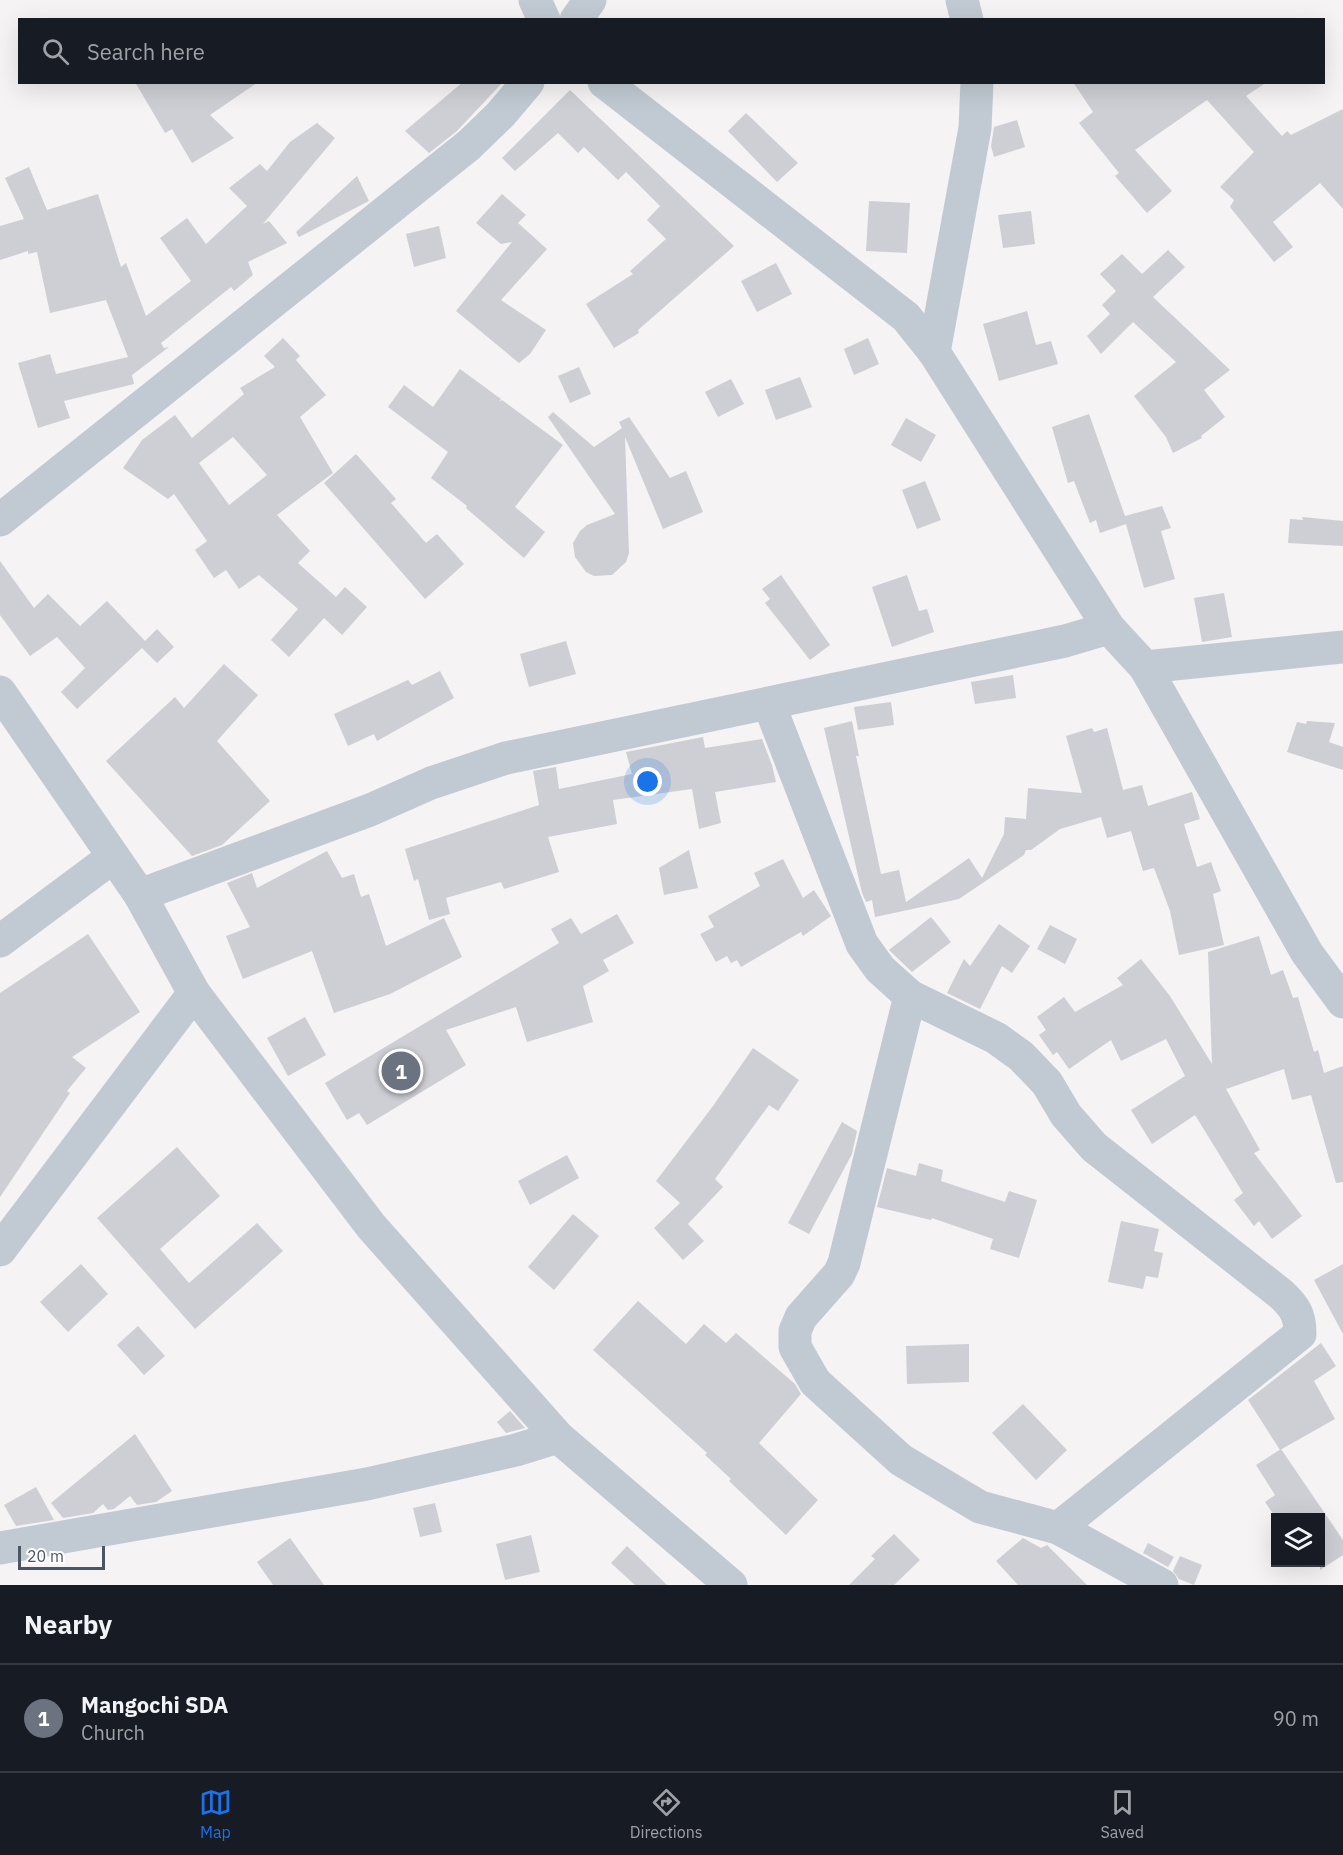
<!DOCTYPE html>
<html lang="en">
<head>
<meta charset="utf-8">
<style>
  :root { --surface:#171b24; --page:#242831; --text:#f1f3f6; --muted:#9ea1a6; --line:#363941; --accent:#1a73e8 }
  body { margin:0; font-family:"IBM Plex Sans",sans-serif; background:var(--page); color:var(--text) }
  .controls { position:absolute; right:18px; bottom:18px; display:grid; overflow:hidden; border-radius:0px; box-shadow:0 6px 24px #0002 }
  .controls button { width:54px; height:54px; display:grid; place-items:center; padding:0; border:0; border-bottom:2px solid var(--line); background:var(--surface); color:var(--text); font:30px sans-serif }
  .scale { position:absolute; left:18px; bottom:15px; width:87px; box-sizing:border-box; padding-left:6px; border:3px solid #4a5661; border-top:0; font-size:16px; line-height:21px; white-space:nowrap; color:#4a5661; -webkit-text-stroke:4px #fff; paint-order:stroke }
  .you { position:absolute; left:648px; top:782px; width:21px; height:21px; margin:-15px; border:4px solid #fff; border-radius:50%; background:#1a73e8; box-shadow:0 0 0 9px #1a73e833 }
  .badge { display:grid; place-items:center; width:39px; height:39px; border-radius:50%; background:var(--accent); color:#fff; font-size:20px; font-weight:700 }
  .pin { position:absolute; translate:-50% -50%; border:3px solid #fff; box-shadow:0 2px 6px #0006 }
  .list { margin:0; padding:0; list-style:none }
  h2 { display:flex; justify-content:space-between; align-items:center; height:78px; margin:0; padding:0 24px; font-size:26px }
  h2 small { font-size:20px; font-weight:400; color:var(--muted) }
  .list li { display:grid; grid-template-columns:39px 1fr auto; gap:18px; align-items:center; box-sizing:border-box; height:108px; padding:0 24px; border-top:2px solid var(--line) }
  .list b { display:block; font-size:22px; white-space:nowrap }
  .list p { margin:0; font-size:20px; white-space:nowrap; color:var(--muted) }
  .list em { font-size:20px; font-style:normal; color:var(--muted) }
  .icon { flex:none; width:33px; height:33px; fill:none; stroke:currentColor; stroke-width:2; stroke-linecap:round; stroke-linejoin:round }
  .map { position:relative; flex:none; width:1343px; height:1585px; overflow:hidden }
  .search { position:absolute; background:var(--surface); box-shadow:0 6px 24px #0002; left:18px; right:18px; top:18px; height:66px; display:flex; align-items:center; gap:15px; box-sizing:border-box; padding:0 21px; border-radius:0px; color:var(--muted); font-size:22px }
  .sheet { height:186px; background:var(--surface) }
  nav { display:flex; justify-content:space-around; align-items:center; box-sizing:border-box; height:84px; border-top:2px solid var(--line); background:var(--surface); font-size:16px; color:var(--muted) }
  nav a { display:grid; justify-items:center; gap:3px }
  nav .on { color:var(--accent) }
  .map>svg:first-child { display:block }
  .building { fill:#cdcfd5; fill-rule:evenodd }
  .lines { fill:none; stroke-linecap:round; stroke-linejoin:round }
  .minor { stroke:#c1cad2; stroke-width:33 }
</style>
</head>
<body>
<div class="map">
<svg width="1343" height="1585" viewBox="0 0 1343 1585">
  <rect width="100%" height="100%" fill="#f5f3f3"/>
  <g class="building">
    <polygon points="135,82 258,82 210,115 234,138 192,163 172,129 165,133"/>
    <polygon points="463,82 503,82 457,131 429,153 405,131"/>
    <polygon points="1073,82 1267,82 1246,96 1282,136 1287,131 1291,135 1343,109 1343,209 1320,183 1273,222 1293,247 1274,262 1230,207 1234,200 1220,187 1254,152 1207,100 1135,150 1172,191 1147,213 1115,176 1119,173 1079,123 1093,112"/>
    <polygon points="570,90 734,246 638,330 639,333 614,348 586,304 633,274 630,271 666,239 647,220 660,206 626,172 618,180 584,147 578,153 558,133 515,171 502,158"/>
    <polygon points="746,113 798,163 777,182 728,131"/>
    <polygon points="1017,120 1025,147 994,157 991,146 994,127"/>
    <polygon points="317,123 335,138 263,224 269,221 287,243 248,262 253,275 234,291 231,287 161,343 164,348 169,347 132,375 134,384 64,401 70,418 38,428 18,363 50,354 56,374 128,357 106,300 50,313 37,252 28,254 28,251 0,260 0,226 24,219 5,178 29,167 47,210 98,194 121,267 126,263 146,316 191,281 160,238 187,218 206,244 247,206 229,188 260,164 267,171 290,142"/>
    <polygon points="357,176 369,201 299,237 296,232"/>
    <polygon points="502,194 526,215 518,223 547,249 501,300 546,330 530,354 519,363 456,311 512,242 501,244 476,223"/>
    <polygon points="869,201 910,203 907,253 866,251"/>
    <polygon points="1031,211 1035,244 1003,248 998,215"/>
    <polygon points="439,226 446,258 414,267 406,234"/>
    <polygon points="1168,250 1185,267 1153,297 1230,370 1204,390 1225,417 1201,436 1202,438 1173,453 1166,437 1134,396 1176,362 1133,322 1101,354 1087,336 1110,314 1102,305 1116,291 1100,274 1122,254 1142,274"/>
    <polygon points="776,263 792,294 757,312 741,281"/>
    <polygon points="1027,311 1036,345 1051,341 1058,364 999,381 983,324"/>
    <path d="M283,338L300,356L296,360L326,395L300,417L333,473L277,515L310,551L298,563L336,597L345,587L367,607L342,635L324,618L289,657L271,640L298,609L259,575L239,589L226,570L214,578L195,550L207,541L174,494L168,499L123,468L142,440L175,415L192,438L244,394L240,388L275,367L264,356ZM233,437L267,475L229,505L199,463Z"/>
    <polygon points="868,338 879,364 854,375 844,349"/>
    <polygon points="579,367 591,394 570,403 558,376"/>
    <polygon points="460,369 501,399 499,402 502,400 563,445 515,507 545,532 524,558 466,508 467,506 431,478 448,452 388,407 404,385 433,407"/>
    <polygon points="800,377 812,407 776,420 765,390"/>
    <polygon points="731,379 744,404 718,417 705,392"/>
    <polygon points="553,412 594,447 622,428 619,422 629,417 670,478 686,471 703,512 663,529 625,437 629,553 626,562 612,575 594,576 586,572 575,557 573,543 580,531 587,525 615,514 548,417"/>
    <polygon points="1089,414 1125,516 1162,506 1171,528 1161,531 1175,579 1144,588 1126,524 1100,533 1096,520 1090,523 1074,481 1068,483 1052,427"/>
    <polygon points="906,418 936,435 921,462 891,445"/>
    <polygon points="356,454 396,499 391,503 426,543 437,534 464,564 425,599 324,483"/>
    <polygon points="925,481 941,520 917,529 902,490"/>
    <polygon points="1302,517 1343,521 1343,546 1288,543 1290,519 1303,520"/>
    <polygon points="0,561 34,608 48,594 80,626 107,601 145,641 157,629 174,647 157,663 142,648 77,709 61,692 85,668 57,637 30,656 0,615"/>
    <polygon points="781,575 830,645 810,660 765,603 770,599 762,589"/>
    <polygon points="907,575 919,611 927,609 934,632 892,647 872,587"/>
    <polygon points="1224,593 1232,637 1202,642 1194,598"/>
    <polygon points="566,641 576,674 529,687 520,654"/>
    <polygon points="224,664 258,695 217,741 270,801 222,845 192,856 106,761 175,697 184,708"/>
    <polygon points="440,671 454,698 377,741 374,734 348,746 334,714 408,680 412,685"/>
    <polygon points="1013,675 1016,698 975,704 971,682"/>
    <polygon points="891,702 894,725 858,730 854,707"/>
    <polygon points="852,721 859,756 856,756 881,874 899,870 906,902 969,858 982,878 1004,834 1005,817 1026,819 1028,788 1082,793 1066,736 1092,728 1094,732 1107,728 1123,790 1142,785 1148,806 1192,792 1200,819 1184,824 1197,867 1211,862 1221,891 1213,894 1224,945 1179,955 1170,911 1154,868 1143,871 1131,831 1107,838 1101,817 1060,829 1031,850 1026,850 1024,855 959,899 875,917 872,900 866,902 862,893 824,728"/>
    <polygon points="1307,721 1335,723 1329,742 1343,747 1343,770 1287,752 1297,722 1306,724"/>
    <polygon points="703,737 705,748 762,739 772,765 776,782 715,792 721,823 699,829 692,789 613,800 617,824 548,837 559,872 504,889 501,882 446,898 450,914 429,920 418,879 414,881 405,849 539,805 533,771 556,767 559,789 632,774 626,752"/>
    <polygon points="689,850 698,888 664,895 659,868"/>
    <polygon points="327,851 342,878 354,874 361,897 369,894 386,946 444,918 462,957 390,994 334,1013 312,951 243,979 226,936 250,927 227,883 252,873 257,888"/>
    <polygon points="783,859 803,898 814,890 831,916 803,936 801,932 741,967 737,960 731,963 727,956 716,962 700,934 714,927 708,916 760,886 754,873"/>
    <polygon points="617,914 634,943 603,960 609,971 583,986 593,1022 527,1042 516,1007 446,1030 466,1065 367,1125 359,1113 347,1120 325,1083 559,943 551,929 571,918 581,934"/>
    <polygon points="931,917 951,942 912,972 889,950"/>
    <polygon points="999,924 1030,946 1012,973 1002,966 980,1009 947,993 964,959 970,966"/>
    <polygon points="1050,925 1077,939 1065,964 1037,949"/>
    <polygon points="88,934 140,1012 72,1057 86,1068 67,1091 70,1093 0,1197 0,993"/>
    <polygon points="1259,936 1271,975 1283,970 1293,998 1298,997 1314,1052 1318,1050 1324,1073 1343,1066 1343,1182 1336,1183 1311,1095 1292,1100 1284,1069 1226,1089 1260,1150 1254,1153 1302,1216 1272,1239 1259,1221 1254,1226 1234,1200 1243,1193 1195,1115 1152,1144 1131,1110 1185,1076 1166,1039 1121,1061 1111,1040 1069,1069 1057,1052 1053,1055 1039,1035 1046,1030 1037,1017 1064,997 1075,1012 1123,985 1117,978 1141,959 1170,996 1212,1064 1208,952"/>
    <polygon points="305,1017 326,1055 288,1076 267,1038"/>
    <polygon points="753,1048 799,1080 778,1111 769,1105 715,1179 723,1187 688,1224 704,1241 683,1260 654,1228 680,1203 656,1181 713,1106"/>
    <polygon points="842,1122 857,1131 852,1154 809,1234 788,1223"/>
    <polygon points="177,1147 220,1196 160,1249 189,1283 257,1223 283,1251 195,1329 97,1218"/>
    <polygon points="567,1155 579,1178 530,1205 518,1181"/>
    <polygon points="919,1163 943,1170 941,1181 1005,1202 1009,1191 1037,1200 1019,1258 990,1249 993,1239 932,1218 931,1220 877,1207 887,1168 916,1176"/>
    <polygon points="573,1214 599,1236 554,1290 528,1267"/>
    <polygon points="1121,1221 1159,1229 1154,1251 1163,1253 1158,1278 1146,1276 1143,1289 1108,1282"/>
    <polygon points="81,1264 108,1294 68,1332 40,1302"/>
    <polygon points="1343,1264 1343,1334 1314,1280"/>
    <polygon points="638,1301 686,1344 704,1324 726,1343 736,1333 795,1384 801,1394 759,1443 818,1500 786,1535 729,1481 731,1479 705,1455 707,1453 593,1350"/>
    <polygon points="138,1326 165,1356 144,1375 117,1345"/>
    <polygon points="1321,1343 1336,1366 1314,1381 1335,1419 1280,1450 1248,1400"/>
    <polygon points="969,1344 969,1382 907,1384 906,1346"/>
    <polygon points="1023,1404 1067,1450 1036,1480 992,1433"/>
    <polygon points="510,1411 525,1428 506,1433 497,1422"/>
    <polygon points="135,1434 172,1491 156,1502 137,1505 130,1496 114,1509 108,1510 103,1504 93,1513 63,1518 51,1503"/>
    <polygon points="1281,1449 1343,1540 1343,1555 1320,1570 1320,1518 1276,1518 1265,1502 1275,1495 1256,1465"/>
    <polygon points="36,1487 54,1520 16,1526 4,1505"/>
    <polygon points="435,1503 442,1532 420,1537 413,1508"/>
    <polygon points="894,1534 920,1560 894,1585 849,1585 875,1559 871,1556"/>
    <polygon points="531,1535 540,1572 505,1580 496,1544"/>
    <polygon points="290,1538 324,1585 273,1585 257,1562"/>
    <polygon points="1023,1538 1041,1548 1047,1545 1087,1585 1018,1585 996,1561"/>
    <polygon points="1148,1543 1174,1557 1168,1567 1143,1553"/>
    <polygon points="627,1546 667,1585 635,1585 611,1563"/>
    <polygon points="1180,1556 1202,1565 1194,1585 1179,1579 1173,1571"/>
  </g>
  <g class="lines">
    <g class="minor">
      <polyline points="535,0 544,20"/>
      <polyline points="962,0 967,20"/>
      <polyline points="576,20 590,0"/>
      <polyline points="604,82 906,317 934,352 1109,628 1145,667 1307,953 1343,1002"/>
      <polyline points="934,352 975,128 977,82"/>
      <polyline points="0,520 469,145 501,114 528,82"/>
      <polyline points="1145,667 1343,647"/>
      <polyline points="0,692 140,895 194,993 371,1226 558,1437 731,1585"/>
      <path d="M769,704L862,944L880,969L910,996L996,1038L1021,1056L1047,1083L1066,1115L1094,1147L1281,1294C1295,1307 1300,1315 1300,1334L1058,1528"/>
      <polyline points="140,895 370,810 431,783 506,758 1065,641 1109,628"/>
      <polyline points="0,941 113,857"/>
      <polyline points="910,996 844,1263 839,1274 801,1317 795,1331 795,1347 815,1382 901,1460 980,1507 1058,1528 1162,1585"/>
      <polyline points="0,1250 194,993"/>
      <polyline points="0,1548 367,1484 516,1450 558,1437"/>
    </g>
  </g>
</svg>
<div class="controls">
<button><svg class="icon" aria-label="layers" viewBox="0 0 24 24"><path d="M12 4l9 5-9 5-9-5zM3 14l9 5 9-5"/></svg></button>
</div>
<div class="scale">20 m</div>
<div class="you"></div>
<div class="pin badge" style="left:401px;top:1071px;background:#6b7280">1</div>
<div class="search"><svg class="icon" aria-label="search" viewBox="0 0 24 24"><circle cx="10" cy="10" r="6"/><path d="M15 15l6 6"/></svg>Search here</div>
</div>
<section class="sheet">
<h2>Nearby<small></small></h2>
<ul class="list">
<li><span class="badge" style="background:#6b7280">1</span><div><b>Mangochi SDA</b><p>Church</p></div><em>90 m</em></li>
</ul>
</section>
<nav>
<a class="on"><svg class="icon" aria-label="map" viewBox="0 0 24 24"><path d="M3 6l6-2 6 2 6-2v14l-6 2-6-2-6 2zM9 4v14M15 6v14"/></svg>Map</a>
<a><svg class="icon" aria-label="directions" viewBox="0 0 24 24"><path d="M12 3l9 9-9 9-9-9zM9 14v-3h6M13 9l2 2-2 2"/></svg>Directions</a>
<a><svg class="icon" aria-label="saved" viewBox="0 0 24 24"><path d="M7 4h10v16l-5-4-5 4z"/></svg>Saved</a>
</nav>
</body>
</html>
